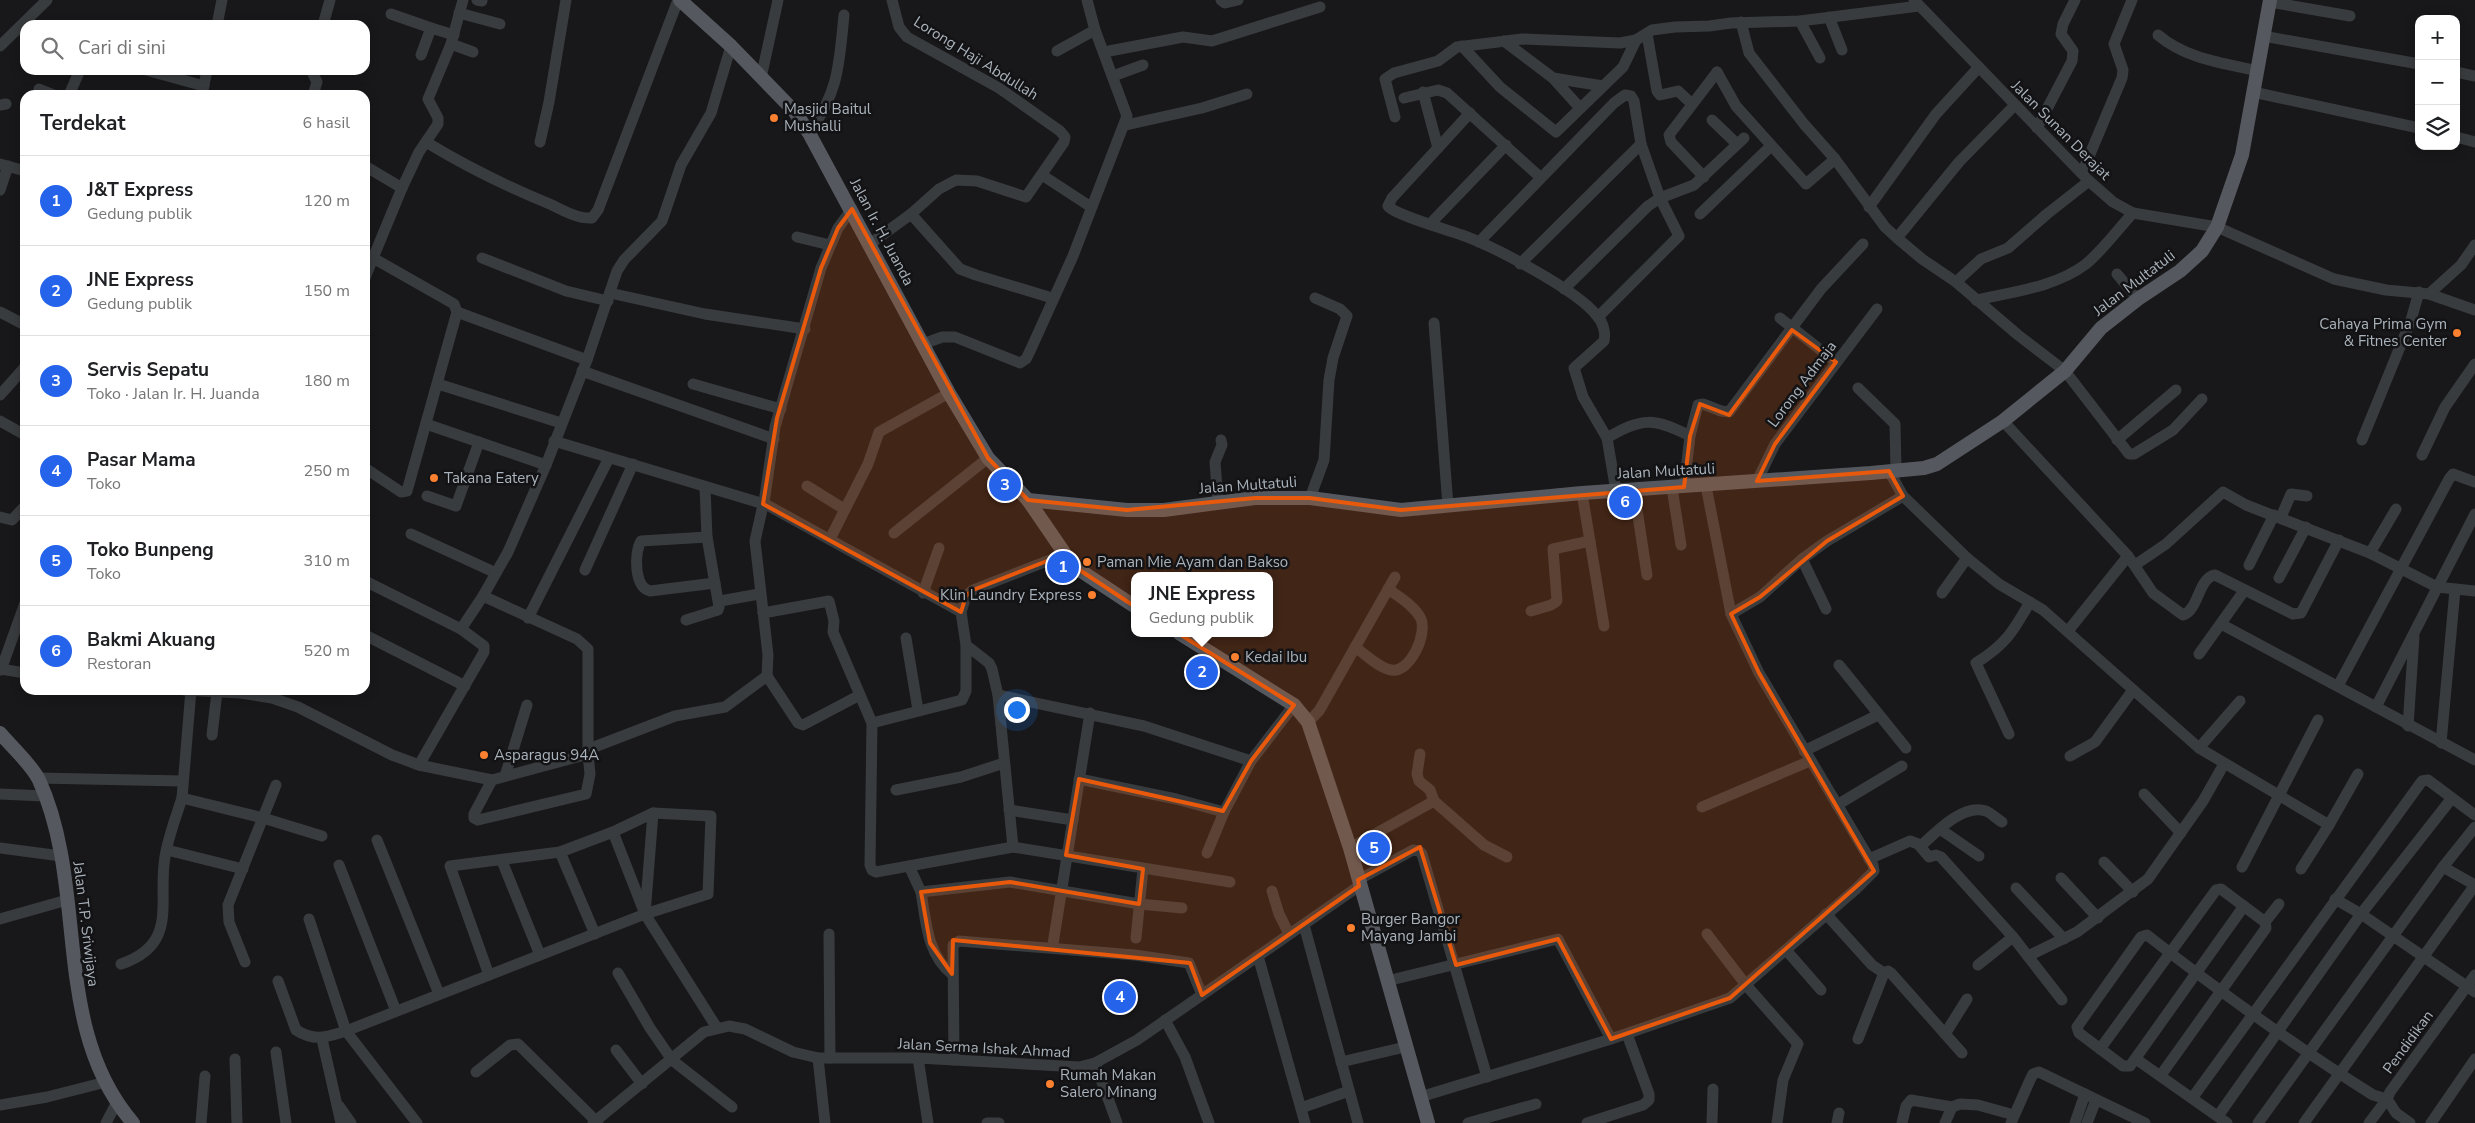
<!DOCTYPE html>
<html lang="id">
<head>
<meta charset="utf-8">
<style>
  :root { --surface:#fff; --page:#f6f6f6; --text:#202124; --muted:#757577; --line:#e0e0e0; --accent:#2563eb }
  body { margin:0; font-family:"Nunito Sans",sans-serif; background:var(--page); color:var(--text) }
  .controls { position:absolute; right:15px; top:15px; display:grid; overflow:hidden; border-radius:10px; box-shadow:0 2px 12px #0003 }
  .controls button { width:45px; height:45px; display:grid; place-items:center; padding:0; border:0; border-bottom:1px solid var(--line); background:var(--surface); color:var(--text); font:25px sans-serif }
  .you { position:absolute; left:1016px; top:709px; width:18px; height:18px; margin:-12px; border:4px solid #fff; border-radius:50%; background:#1a73e8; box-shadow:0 0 0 8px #1a73e833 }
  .badge { display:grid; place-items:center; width:32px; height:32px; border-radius:50%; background:var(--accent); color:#fff; font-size:16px; font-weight:700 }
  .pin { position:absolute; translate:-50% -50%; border:2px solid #fff; box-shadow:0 1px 5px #0006 }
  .popup { position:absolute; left:1131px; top:572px; width:142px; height:65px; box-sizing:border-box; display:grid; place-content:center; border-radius:10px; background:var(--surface); filter:drop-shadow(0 1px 4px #0005); font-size:16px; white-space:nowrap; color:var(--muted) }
  .popup b { font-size:19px; color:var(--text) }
  .popup::after { content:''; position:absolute; left:50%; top:100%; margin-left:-10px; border:10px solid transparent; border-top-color:var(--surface) }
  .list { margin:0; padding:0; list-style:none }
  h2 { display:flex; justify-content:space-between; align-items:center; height:65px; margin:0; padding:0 20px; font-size:21px }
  h2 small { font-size:16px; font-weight:400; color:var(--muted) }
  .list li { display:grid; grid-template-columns:32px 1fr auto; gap:15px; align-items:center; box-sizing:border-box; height:90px; padding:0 20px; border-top:1px solid var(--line) }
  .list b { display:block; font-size:19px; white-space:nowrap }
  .list p { margin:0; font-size:16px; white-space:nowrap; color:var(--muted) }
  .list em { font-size:16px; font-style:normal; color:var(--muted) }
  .icon { flex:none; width:28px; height:28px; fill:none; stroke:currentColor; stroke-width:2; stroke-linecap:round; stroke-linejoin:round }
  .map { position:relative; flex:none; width:2475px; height:1123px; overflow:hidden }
  .search { position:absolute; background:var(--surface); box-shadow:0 2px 12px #0003; left:20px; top:20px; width:350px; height:55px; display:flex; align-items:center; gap:12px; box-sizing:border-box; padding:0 18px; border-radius:15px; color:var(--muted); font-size:19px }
  .panel { position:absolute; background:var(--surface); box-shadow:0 2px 12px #0003; left:20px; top:90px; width:350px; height:605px; border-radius:15px }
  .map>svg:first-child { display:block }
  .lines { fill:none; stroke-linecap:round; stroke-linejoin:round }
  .minor { stroke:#393c3f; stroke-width:11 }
  .major { stroke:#55595f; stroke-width:14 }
  .marked { fill:#e8590c; fill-opacity:0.2; stroke:#e8590c; stroke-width:4; stroke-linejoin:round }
  .poi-dot { fill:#fb8130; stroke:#131315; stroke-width:2 }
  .labels { text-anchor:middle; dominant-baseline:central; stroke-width:5; stroke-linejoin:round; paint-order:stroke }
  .street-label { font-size:15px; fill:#aab3bb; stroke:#131315 }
  .poi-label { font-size:15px; fill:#aab3bb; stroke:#131315; text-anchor:start }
</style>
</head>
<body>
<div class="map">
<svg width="2475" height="1123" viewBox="0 0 2475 1123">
  <rect width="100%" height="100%" fill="#18181a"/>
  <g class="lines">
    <g class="minor">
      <polyline points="477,0 482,1"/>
      <polyline points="1221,0 1225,3 1238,0"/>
      <polyline points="1914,0 2089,181 2113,202 2133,213 2217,227 2334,279 2386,290 2429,294 2475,310"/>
      <polyline points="2270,2 2350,16"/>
      <polyline points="459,13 500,24"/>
      <polyline points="391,14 431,28"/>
      <polyline points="1829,17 1842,50"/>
      <polyline points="1800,21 1820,58"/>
      <polyline points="1741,22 1749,53 1804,124 1835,159 1885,227 1897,238 1959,162 2015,105"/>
      <polyline points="217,25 222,0"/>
      <polyline points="323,25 330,0"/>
      <polyline points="1647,34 1657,91 1660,95 1678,91 1692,104"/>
      <path d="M2158,35C2186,59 2223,63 2258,71"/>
      <polyline points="2263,36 2419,64"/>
      <polyline points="1504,41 1553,78 1580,108"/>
      <polyline points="451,44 473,52"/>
      <polyline points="0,46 47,0"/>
      <polyline points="1462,46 1500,87 1556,132 1623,67 1636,40"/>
      <polyline points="1057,51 1095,30"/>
      <polyline points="1104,52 1183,37 1212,41 1320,7"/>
      <polyline points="421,55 431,28 454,35"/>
      <polyline points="146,70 204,86"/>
      <polyline points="311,70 317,82 313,95"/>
      <polyline points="1717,72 1736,106 1806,184 1835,159"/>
      <polyline points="2456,72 2475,76"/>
      <polyline points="1113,76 1143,65"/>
      <polyline points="761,78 778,0"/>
      <polyline points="1553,78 1603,86"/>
      <polyline points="39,89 54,95"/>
      <polyline points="1423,92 1438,148"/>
      <polyline points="2253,92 2419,128"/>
      <polyline points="69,95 80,70"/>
      <polyline points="202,95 207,70"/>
      <polyline points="1404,98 1438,90 1447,93 1540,177"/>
      <polyline points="0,105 6,104"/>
      <path d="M1470,113L1392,198L1388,206C1395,215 1448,230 1462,235C1493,246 1579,291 1597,316C1603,322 1606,333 1604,341L1574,368L1583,397L1607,438L1616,491"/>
      <polyline points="1395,117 1385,79 1394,73 1438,61 1457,47 1522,39 1620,43 1636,40 1652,30 1675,27 1709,26 1731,23 1800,21 1919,6"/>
      <polyline points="1712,120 1737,144"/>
      <polyline points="1126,125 1202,108 1247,94"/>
      <polyline points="2037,128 2072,61 2073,51 2061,34 2063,24 2075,0"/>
      <path d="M809,133C839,91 839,65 844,15"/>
      <polyline points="2456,137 2475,142"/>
      <path d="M426,142C467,167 508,187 552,205C564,211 579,219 592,218L598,210L678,0"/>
      <polyline points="540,142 549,102 566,0"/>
      <polyline points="0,164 25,171"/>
      <polyline points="365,166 402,188"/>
      <polyline points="2082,173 2122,78 2123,70 2114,44 2132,0"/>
      <polyline points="1042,175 1091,207"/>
      <polyline points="1704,177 1671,142 1669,135 1717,72"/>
      <polyline points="0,190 8,166"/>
      <polyline points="1869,207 1936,114 1979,67"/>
      <polyline points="911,214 960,269 976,275 1052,298"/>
      <polyline points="1700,214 1771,146"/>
      <polyline points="1430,224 1506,145"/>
      <polyline points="797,237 830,245"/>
      <polyline points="1897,238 1922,259 1956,282 2018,335 2065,371 2129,454 2134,454 2173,430 2202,399"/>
      <polyline points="1479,242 1614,103 1625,95 1631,96 1634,101 1641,144 1660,198 1679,236 1598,317"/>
      <polyline points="870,244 911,214 939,189 956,180 977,181 1026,197 1064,142 1065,137 1060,131 999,88 907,37 899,27 892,0"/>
      <polyline points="373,258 402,188 419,152 438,124 438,118 428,99 451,44 463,0"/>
      <polyline points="482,258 566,291 608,301"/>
      <polyline points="1520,264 1641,144"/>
      <polyline points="2117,274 2138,299"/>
      <polyline points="365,278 373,258 454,304 457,312 407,491 401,492 365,468"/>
      <polyline points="1956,282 1981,259 2008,248 2047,214 2089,181"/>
      <polyline points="1564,289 1648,206 1660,198 1694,185 1744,138"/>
      <polyline points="610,293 705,314 805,329"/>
      <polyline points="2429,294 2461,265 2475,245"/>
      <path d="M1976,300C2012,292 2056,287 2086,264C2103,250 2118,229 2133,213"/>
      <polyline points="0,312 25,325"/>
      <polyline points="457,312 587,360"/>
      <polyline points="1780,318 1836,362"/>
      <polyline points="1434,323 1448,506"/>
      <polyline points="923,344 942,337 955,337 1020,363 1026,359 1030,351 1073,256 1127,116 1095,30 1087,0"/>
      <polyline points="582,371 774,439"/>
      <polyline points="438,384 561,423"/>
      <polyline points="693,384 781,409"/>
      <polyline points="1858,388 1895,424 1896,470"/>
      <polyline points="0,395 25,367"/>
      <polyline points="0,421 25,435"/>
      <path d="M2003,421L2128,556L2153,593L2183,615C2199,610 2198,578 2215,575L2293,614L2301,613L2339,540"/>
      <polyline points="426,424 546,465"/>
      <path d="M1607,438C1642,417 1654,418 1690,436"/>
      <polyline points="2117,440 2176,390"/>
      <polyline points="2362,440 2411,320 2419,292"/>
      <polyline points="554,441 767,505 961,612 966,596 973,590 1065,554"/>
      <polyline points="2422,455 2445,407 2475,364"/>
      <polyline points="1889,471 1903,496 1967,558 1999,584 2043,610 2199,748 2329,825 2358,774"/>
      <polyline points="1757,481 1775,444 1877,309"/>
      <polyline points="807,486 844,509"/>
      <polyline points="1684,487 1690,436 1698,405 1703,404 1721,411 1729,412 1821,289 1863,244"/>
      <polyline points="1672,488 1681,545"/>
      <polyline points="1634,490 1647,575"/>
      <polyline points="1582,493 1604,626"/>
      <polyline points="427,496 456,506 479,442"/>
      <polyline points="1310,498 1324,460 1329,380 1333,358 1347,316 1340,309 1315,298"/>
      <polyline points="1218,502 1215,462 1222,445 1221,440"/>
      <polyline points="0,517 12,520 25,506"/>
      <polyline points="2281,517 2291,494 2307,496"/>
      <polyline points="894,533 988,458"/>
      <polyline points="411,534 496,573"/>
      <path d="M707,537L641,541C634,553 634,587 650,591L715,583"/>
      <polyline points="830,539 868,464 879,432 949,393"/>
      <polyline points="2370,553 2396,509"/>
      <polyline points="1802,559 1826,609"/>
      <polyline points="2135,565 2166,544 2223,492 2246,505 2370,553 2437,587 2475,591"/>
      <polyline points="2249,565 2274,515"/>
      <polyline points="585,570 633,464"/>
      <polyline points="2279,578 2306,527"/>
      <polyline points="365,581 461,629 483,596 508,552 546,465 587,360 617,271 624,260 662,221 681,165 711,113 731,46"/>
      <polyline points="923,593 939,548"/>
      <polyline points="1942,593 1967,558"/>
      <polyline points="720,601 759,594"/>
      <polyline points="1531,611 1551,605 1557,601 1553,549 1590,541"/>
      <polyline points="961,612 966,645 989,663 992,669 998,695 1013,847 876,872 872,870 870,865 872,723 962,700 966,691 966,645"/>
      <polyline points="763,613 829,601 834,621 833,632 872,723"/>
      <polyline points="1731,614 1760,597 1802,559 1827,541 1903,496"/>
      <polyline points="528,618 609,458"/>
      <polyline points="686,620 718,610 719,607 707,537 705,487"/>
      <polyline points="2221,624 2475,760"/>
      <polyline points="2068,631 2128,556"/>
      <polyline points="365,635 465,686"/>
      <polyline points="906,638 918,710"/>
      <path d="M1355,647C1365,654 1379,668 1391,670C1410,674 1429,632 1420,617C1413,605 1399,597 1388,589"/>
      <polyline points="2199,654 2244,591"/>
      <polyline points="1839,665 1906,748"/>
      <polyline points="0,669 25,673"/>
      <polyline points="1,670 25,603"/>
      <polyline points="767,676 798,723 803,725 858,696"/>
      <polyline points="2338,686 2449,479 2453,474 2475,482"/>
      <polyline points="184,690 241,693 272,698 298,707 392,755 419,765 492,780 588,754 588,649 577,639 483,596"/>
      <polyline points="191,690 182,798 263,818 322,836"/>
      <polyline points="998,695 1144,726 1251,761"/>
      <polyline points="2376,707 2475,514"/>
      <polyline points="1308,722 1319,711 1395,577"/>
      <polyline points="2408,726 2414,637"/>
      <path d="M2009,734L1976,663C2005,645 2013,632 2030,602"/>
      <polyline points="212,735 217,692"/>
      <polyline points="2441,743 2455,590"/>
      <polyline points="2199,748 2240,701"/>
      <polyline points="589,749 675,716 725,707 767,676 768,655 755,541 765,496 775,427 821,268 838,228 852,209"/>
      <polyline points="1804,751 1878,715"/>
      <polyline points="1420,754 1417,774 1419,781 1430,790 1434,801"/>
      <polyline points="2070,756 2095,742 2133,690"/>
      <polyline points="419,765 484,652 484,646 461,629"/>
      <polyline points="505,776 527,705"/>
      <polyline points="38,778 182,781"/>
      <polyline points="1079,779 1176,799 1224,812 1251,761 1294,705"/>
      <polyline points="492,780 474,814 474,818 478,820 586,794 590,774 588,754"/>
      <polyline points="896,790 961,777 1004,763"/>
      <polyline points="0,794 44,796"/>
      <polyline points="2144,794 2181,833"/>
      <polyline points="1837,805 1902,766"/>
      <polyline points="1702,807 1810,761"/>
      <polyline points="1009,810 1073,820"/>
      <polyline points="1940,829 1979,856"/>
      <polyline points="613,832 645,914 708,894 711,816 653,813"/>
      <polyline points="377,840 439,994"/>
      <path d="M1921,846C1936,832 1963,803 1986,811C1991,813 1997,819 2002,822"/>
      <polyline points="1013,847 1230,882"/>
      <polyline points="0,848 61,856"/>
      <polyline points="1350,848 1434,801 1484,845 1507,857"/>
      <polyline points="167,850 243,869"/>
      <polyline points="560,852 595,934"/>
      <polyline points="1207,853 1224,812"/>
      <polyline points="1869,859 1910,841 1918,844 1929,857 1936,855 1941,857 2013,937 2062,1000"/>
      <polyline points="502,861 540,955"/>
      <polyline points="2104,862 2133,892"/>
      <polyline points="339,865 396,1011"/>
      <polyline points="909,866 921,892 1010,882 1139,904 1182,908"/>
      <polyline points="2242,867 2318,720"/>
      <polyline points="2443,867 2475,885"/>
      <polyline points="2301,869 2329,825"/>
      <polyline points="2061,878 2098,918"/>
      <polyline points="1358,880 1413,850 1419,851 1422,854 1487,1077"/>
      <polyline points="2016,888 2064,939"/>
      <polyline points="1272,891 1279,914 1289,934"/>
      <path d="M921,892C926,921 927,955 952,974"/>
      <polyline points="2335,899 2361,914 2475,992"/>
      <path d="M2244,906L2130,1066H2123L2079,1033L2077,1027L2141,937L2147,935C2220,992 2295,1046 2373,1095L2387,1099L2369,1123"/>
      <polyline points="1826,914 1872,965 1884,973 1888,971 1891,973 1962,1053"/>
      <polyline points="0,919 67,900"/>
      <polyline points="309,919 346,1031 645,914 717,1028"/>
      <polyline points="2265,922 2279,904"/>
      <polyline points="1304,925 1358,1123"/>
      <polyline points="829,934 830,1058"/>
      <polyline points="1707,934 1746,985 1798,1044 1783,1080 1777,1123"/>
      <polyline points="1136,938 1143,869"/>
      <polyline points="1053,944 1090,713"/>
      <polyline points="1786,950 1821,990"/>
      <polyline points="1258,956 1305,1123"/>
      <polyline points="2028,956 2077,932 2148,879 2203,801 2224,764"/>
      <polyline points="245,962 229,922 228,905 276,785"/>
      <path d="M121,964C180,944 157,901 165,857C168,837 176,817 182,798"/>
      <polyline points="1978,965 2013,937"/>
      <polyline points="618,973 650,1028 672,1060 732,1107"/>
      <polyline points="489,975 450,866 560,852 613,832 653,813 645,914"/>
      <path d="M278,981L296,1030C315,1042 326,1037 346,1031L417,1123"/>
      <polyline points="1387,981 1558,939 1611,1039"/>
      <polyline points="1165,1020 1185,1057 1209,1123"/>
      <polyline points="1945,1034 1967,999"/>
      <polyline points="322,1039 341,1123"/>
      <polyline points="1858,1039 1884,973"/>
      <polyline points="2100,1049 2216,890 2221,889 2265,922 2266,928 2161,1075"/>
      <polyline points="616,1050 642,1084"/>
      <polyline points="276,1052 286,1123"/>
      <polyline points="818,1058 825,1123"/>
      <polyline points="918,1058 928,1123"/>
      <polyline points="235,1059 237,1123"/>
      <polyline points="2136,1059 2227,1123"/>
      <polyline points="954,1060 953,945 959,941 1135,955 1189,963 1202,995"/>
      <polyline points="1341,1062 1405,1047"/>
      <polyline points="1095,1063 1117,1123"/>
      <polyline points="476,1072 510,1045 518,1044 598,1123"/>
      <polyline points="1420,1097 1611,1039 1730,998 1856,889 1874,871 1873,865 1759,673 1731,614 1706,486"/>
      <polyline points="2193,1097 2422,781 2428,780 2475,815"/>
      <polyline points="0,1105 47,1097 106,1082"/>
      <polyline points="339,1106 351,1123"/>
      <polyline points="1301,1108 1349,1091"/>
      <polyline points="2218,1116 2361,914 2452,798"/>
      <polyline points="106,1123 117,1102"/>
      <polyline points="201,1123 205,1076"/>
      <polyline points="593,1123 704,1032 729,1026 745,1029 793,1052 818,1058 918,1058 1079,1067 1095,1063 1137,1040 1359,886"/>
      <polyline points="987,1123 999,1123"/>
      <polyline points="1468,1123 1536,1104"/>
      <polyline points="1587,1123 1643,1105 1649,1100 1649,1094 1627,1034"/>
      <polyline points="1712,1123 1713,1089"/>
      <polyline points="1837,1123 1839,1113"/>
      <polyline points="1902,1123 1906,1106 1911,1100 1952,1107 1960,1104 1978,1105 2014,1115"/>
      <polyline points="1945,1123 1952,1107"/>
      <polyline points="2011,1123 2030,1080 2033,1074 2039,1072 2145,1123"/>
      <polyline points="2075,1123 2085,1094"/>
      <polyline points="2087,1123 2096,1100"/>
      <polyline points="2258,1123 2443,867 2475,827"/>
      <polyline points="2304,1123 2475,885"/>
      <polyline points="2410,1123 2396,1113 2387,1099 2390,1092 2475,975"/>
      <polyline points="2431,1123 2475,1059"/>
    </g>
    <g class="major">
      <polyline points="680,0 731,46 795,112 809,133 949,393 988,458 1028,500 1065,554 1078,569 1134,606"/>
      <polyline points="1028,500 1127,510 1164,510 1255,498 1310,498 1401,510 1582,493 1871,473 1924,468 1937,464 2003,421 2065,371 2101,328 2138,299 2180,271 2202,251 2217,227 2242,155 2270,0"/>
      <polyline points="1179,633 1294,705 1308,722 1350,848 1428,1123"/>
      <path d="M0,733C11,746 32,765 39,780C89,889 50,1027 133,1123"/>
    </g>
  </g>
  <path class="marked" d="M852,209L988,458L1028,500L1127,510L1255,498H1310L1401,510L1684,487L1690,436L1700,404L1729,415L1792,330L1836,362L1775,444L1757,481L1889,471L1903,496L1827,541L1760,597L1731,614L1759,673L1874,871L1730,998L1611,1039L1558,939L1456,965L1420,847L1358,880L1359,886L1202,995L1190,963L953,940L952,974L930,943L921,892L1010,882L1139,904L1143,869L1066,855L1079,779L1223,811L1251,761L1294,705L1134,606L1078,569L1065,554L973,590L966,596L961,612L763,504L777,418L821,268L838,228Z"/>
  <g class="poi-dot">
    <circle cx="774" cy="118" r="5"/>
    <circle cx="2457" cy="333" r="5"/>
    <circle cx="434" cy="478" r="5"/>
    <circle cx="1087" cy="562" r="5"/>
    <circle cx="1092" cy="595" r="5"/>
    <circle cx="1235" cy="657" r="5"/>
    <circle cx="484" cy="755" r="5"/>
    <circle cx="1351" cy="928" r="5"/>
    <circle cx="1050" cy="1084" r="5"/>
  </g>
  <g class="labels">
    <g class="street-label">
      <text transform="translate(976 58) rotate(32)">Lorong Haji Abdullah</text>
      <text transform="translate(2061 130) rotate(45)">Jalan Sunan Derajat</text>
      <text transform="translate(882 232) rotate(62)">Jalan Ir. H. Juanda</text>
      <text transform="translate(2134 283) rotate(-37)">Jalan Multatuli</text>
      <text transform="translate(1802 384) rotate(-53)">Lorong Admaja</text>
      <text transform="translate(1666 471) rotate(-3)">Jalan Multatuli</text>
      <text transform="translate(1248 485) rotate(-4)">Jalan Multatuli</text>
      <text transform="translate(86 924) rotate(83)">Jalan T.P. Sriwijaya</text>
      <text transform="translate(2408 1042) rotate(-54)">Pendidikan</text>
      <text transform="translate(984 1048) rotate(3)">Jalan Serma Ishak Ahmad</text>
    </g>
    <g class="poi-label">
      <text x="784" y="109">Masjid Baitul<tspan x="784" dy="17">Mushalli</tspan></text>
      <text x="2447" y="324" text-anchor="end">Cahaya Prima Gym<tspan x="2447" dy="17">&amp; Fitnes Center</tspan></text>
      <text x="444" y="478">Takana Eatery</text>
      <text x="1097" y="562">Paman Mie Ayam dan Bakso</text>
      <text x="1082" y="595" text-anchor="end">Klin Laundry Express</text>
      <text x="1245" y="657">Kedai Ibu</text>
      <text x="494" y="755">Asparagus 94A</text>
      <text x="1361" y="919">Burger Bangor<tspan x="1361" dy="17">Mayang Jambi</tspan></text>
      <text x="1060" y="1075">Rumah Makan<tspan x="1060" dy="17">Salero Minang</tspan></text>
    </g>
  </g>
</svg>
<div class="controls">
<button>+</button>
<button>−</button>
<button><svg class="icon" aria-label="layers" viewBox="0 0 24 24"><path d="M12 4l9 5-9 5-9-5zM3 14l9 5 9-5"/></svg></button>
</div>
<div class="you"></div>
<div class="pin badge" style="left:1063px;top:567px">1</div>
<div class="pin badge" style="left:1202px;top:672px">2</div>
<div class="popup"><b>JNE Express</b>Gedung publik</div>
<div class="pin badge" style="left:1005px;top:485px">3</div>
<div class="pin badge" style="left:1120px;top:997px">4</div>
<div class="pin badge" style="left:1374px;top:848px">5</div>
<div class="pin badge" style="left:1625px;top:502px">6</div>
<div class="search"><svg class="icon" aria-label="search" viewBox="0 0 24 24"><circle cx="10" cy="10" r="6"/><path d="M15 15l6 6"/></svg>Cari di sini</div>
<section class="panel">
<h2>Terdekat<small>6 hasil</small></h2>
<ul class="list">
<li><span class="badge">1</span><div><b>J&amp;T Express</b><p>Gedung publik</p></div><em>120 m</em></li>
<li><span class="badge">2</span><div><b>JNE Express</b><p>Gedung publik</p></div><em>150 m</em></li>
<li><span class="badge">3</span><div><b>Servis Sepatu</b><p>Toko · Jalan Ir. H. Juanda</p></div><em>180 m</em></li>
<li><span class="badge">4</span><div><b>Pasar Mama</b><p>Toko</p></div><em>250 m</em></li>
<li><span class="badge">5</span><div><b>Toko Bunpeng</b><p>Toko</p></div><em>310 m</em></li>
<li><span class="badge">6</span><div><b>Bakmi Akuang</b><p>Restoran</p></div><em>520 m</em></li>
</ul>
</section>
</div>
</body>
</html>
